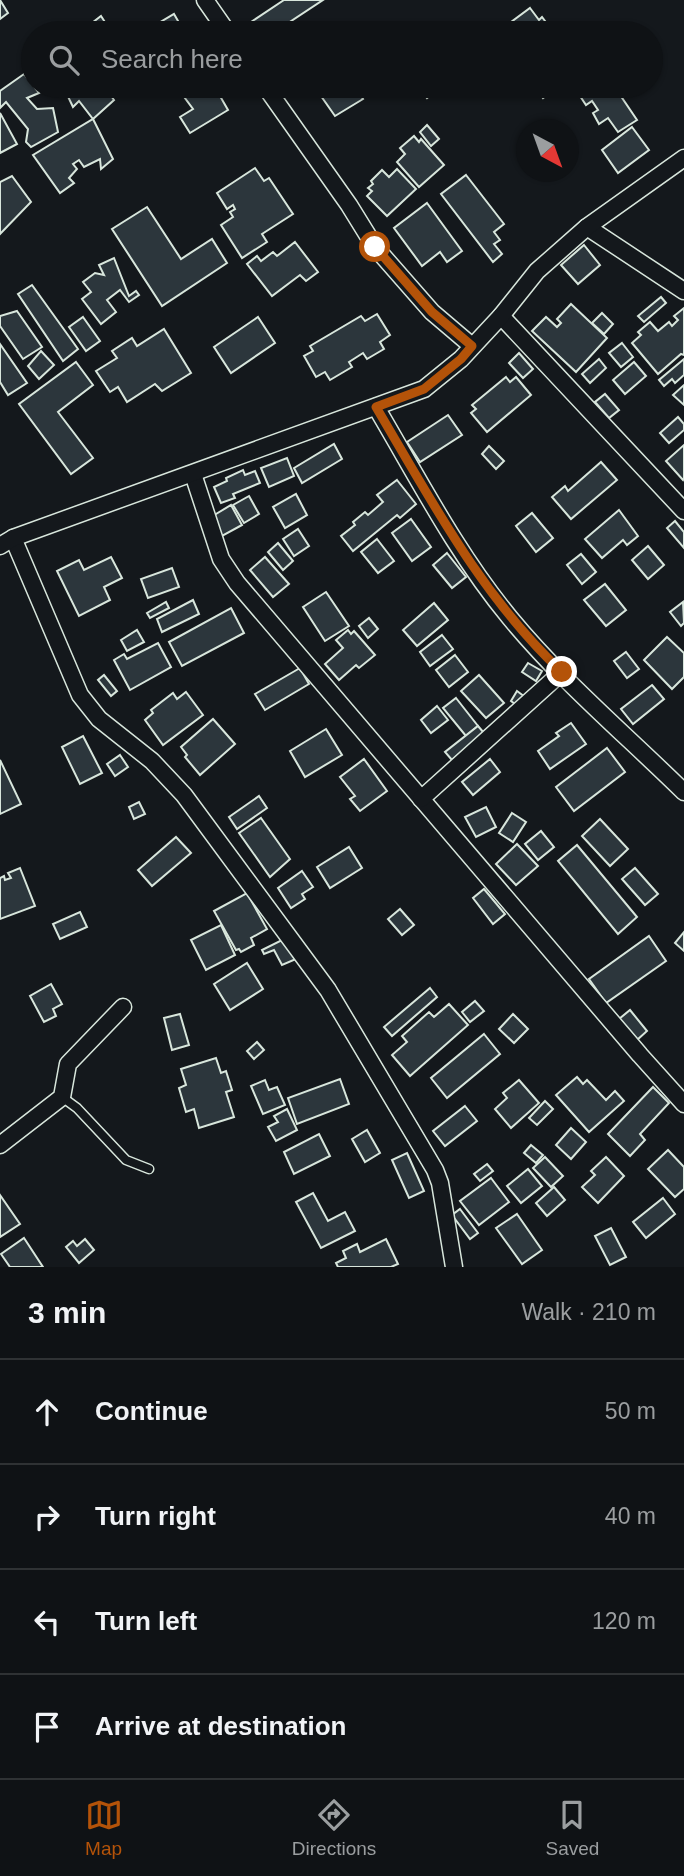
<!DOCTYPE html>
<html lang="en">
<head>
<meta charset="utf-8">
<style>
  :root { --surface:#0f1215; --page:#1d2022; --text:#f1f3f6; --muted:#9b9ea0; --line:#2f3234; --accent:#b45309 }
  body { margin:0; font-family:Arial,sans-serif; background:var(--page); color:var(--text) }
  .compass { position:absolute; left:516px; top:119px; width:63px; height:63px; border-radius:50%; background:var(--surface); box-shadow:0 2px 5px #0004; rotate:139deg }
  .stop { position:absolute; width:21px; height:21px; margin:-16px; border:5px solid #b45309; border-radius:50%; background:#fff }
  .stop.end { background:#b45309; border-color:#fff; box-shadow:0 2px 7px #0008 }
  .list { margin:0; padding:0; list-style:none }
  h2 { display:flex; justify-content:space-between; align-items:center; height:91px; margin:0; padding:0 28px; font-size:30px }
  h2 small { font-size:23px; font-weight:400; color:var(--muted) }
  .list li { display:grid; grid-template-columns:46px 1fr auto; gap:21px; align-items:center; box-sizing:border-box; height:105px; padding:0 28px; border-top:2px solid var(--line) }
  .list b { display:block; font-size:26px; white-space:nowrap }
  .list em { font-size:23px; font-style:normal; color:var(--muted) }
  .icon { flex:none; width:38px; height:38px; fill:none; stroke:currentColor; stroke-width:2; stroke-linecap:round; stroke-linejoin:round }
  .map { position:relative; flex:none; width:684px; height:1267px; overflow:hidden }
  .search { position:absolute; background:var(--surface); box-shadow:0 2px 5px #0004; left:21px; right:21px; top:21px; height:77px; display:flex; align-items:center; gap:18px; box-sizing:border-box; padding:0 24px; border-radius:38px; color:var(--muted); font-size:26px }
  .sheet { height:511px; background:var(--surface) }
  nav { display:flex; justify-content:space-around; align-items:center; box-sizing:border-box; height:98px; border-top:2px solid var(--line); background:var(--surface); font-size:19px; color:var(--muted) }
  nav a { display:grid; justify-items:center; gap:4px }
  nav .on { color:var(--accent) }
  .map>svg:first-child { display:block }
  .building { fill:#2c363c; stroke:#d8e6dc; stroke-width:2 }
  .lines { fill:none; stroke-linecap:round; stroke-linejoin:round }
  .service-casing { stroke:#d8e6dc; stroke-width:11 }
  .minor-casing { stroke:#d8e6dc; stroke-width:19 }
  .service { stroke:#14181c; stroke-width:8 }
  .minor { stroke:#14181c; stroke-width:16 }
  .route { stroke:#b45309; stroke-width:9 }
</style>
</head>
<body>
<div class="map">
<svg width="684" height="1267" viewBox="0 0 684 1267">
  <rect width="100%" height="100%" fill="#14181c"/>
  <g class="building">
    <polygon points="0,0 8,13 0,19"/>
    <polygon points="284,0 323,0 273,33 250,33 245,26"/>
    <polygon points="530,8 539,20 542,17 554,33 496,33"/>
    <polygon points="174,14 185,33 142,33"/>
    <polygon points="101,16 112,33 79,33"/>
    <polygon points="24,74 39,93 27,98 37,109 53,108 58,132 31,147 26,142 28,129 6,102 0,108 0,91"/>
    <polygon points="63,86 104,86 114,100 93,119 79,101 73,107"/>
    <polygon points="176,86 207,86 211,93 220,96 228,110 190,133 180,117 193,109"/>
    <polygon points="314,86 355,86 363,99 335,116"/>
    <polygon points="417,86 442,86 427,98"/>
    <polygon points="534,86 559,86 543,98"/>
    <polygon points="581,86 614,86 637,120 618,132 608,118 599,124 593,113 598,110 592,101 586,105 578,93 583,89"/>
    <polygon points="0,113 17,144 0,153"/>
    <polygon points="93,119 113,159 101,169 100,159 84,167 79,160 73,164 77,169 69,178 74,183 60,193 33,155"/>
    <polygon points="427,125 439,139 431,146 420,132"/>
    <polygon points="632,127 649,150 618,173 602,150"/>
    <polygon points="414,136 419,142 421,139 444,165 419,187 397,162 405,154 400,148"/>
    <polygon points="255,168 264,181 269,178 293,214 262,234 267,242 242,258 221,225 233,217 230,212 235,209 233,205 227,209 217,193"/>
    <polygon points="397,169 416,189 387,216 367,196 372,191 368,188 373,184 371,181 382,170 389,177"/>
    <polygon points="466,175 504,224 494,232 500,240 494,244 502,254 493,262 441,194"/>
    <polygon points="12,176 31,202 0,234 0,182"/>
    <polygon points="427,203 462,251 447,262 440,252 422,266 394,228"/>
    <polygon points="147,207 181,259 212,239 227,263 162,306 112,229"/>
    <polygon points="295,242 318,272 306,281 300,275 272,296 247,264 257,256 261,261 273,252 277,256"/>
    <polygon points="584,245 600,265 578,284 561,265"/>
    <polygon points="114,258 129,296 136,291 139,295 129,302 120,290 107,300 116,312 101,324 82,299 91,292 83,282 95,273 104,275 99,265"/>
    <polygon points="32,285 78,349 63,361 18,294"/>
    <polygon points="661,297 666,303 644,322 638,316"/>
    <polygon points="571,304 607,338 576,372 532,331 546,317 557,327 561,323 557,319"/>
    <polygon points="684,308 684,355 681,354 658,374 632,343 641,335 638,332 650,322 658,331 669,322 672,326 678,320 674,316"/>
    <polygon points="17,311 42,347 23,359 0,326 0,316"/>
    <polygon points="602,313 613,324 604,334 592,323"/>
    <polygon points="377,314 390,335 380,342 384,349 367,359 363,353 349,362 352,367 330,380 325,372 316,377 304,356 313,351 310,346 361,316 365,321"/>
    <polygon points="83,317 100,341 86,351 69,327"/>
    <polygon points="258,317 275,343 231,373 214,347"/>
    <polygon points="164,329 191,373 162,391 155,384 127,402 118,387 110,392 96,371 117,358 112,351 132,338 137,346"/>
    <polygon points="622,343 633,357 621,367 609,353"/>
    <polygon points="0,344 27,383 8,395 0,382"/>
    <polygon points="41,351 54,365 39,379 28,366"/>
    <polygon points="519,353 533,369 523,378 509,363"/>
    <polygon points="599,359 606,368 590,383 582,374"/>
    <polygon points="684,359 684,375 675,383 672,379 664,386 659,380"/>
    <polygon points="76,362 93,385 58,412 93,458 71,474 19,404"/>
    <polygon points="634,362 646,376 625,394 613,380"/>
    <polygon points="506,377 510,382 516,377 531,395 487,432 471,413 476,409 472,405"/>
    <polygon points="684,385 684,405 673,395"/>
    <polygon points="605,394 619,410 609,418 595,402"/>
    <polygon points="448,415 462,435 420,462 407,442"/>
    <polygon points="678,417 684,424 684,430 669,443 660,433"/>
    <polygon points="334,444 342,459 302,483 294,468"/>
    <polygon points="684,445 684,478 683,480 666,461"/>
    <polygon points="489,446 504,461 496,469 482,454"/>
    <polygon points="287,458 294,476 269,487 261,468"/>
    <polygon points="601,462 617,480 571,519 552,497 565,486 568,491"/>
    <polygon points="243,470 245,475 255,471 260,483 233,494 235,498 221,503 214,487 227,481 226,478"/>
    <polygon points="397,480 416,504 400,518 397,515 353,551 341,536 355,525 353,522 365,512 368,515 383,502 377,495"/>
    <polygon points="296,494 307,515 285,528 273,507"/>
    <polygon points="249,496 259,514 244,523 233,505"/>
    <polygon points="231,505 242,525 222,536 211,517"/>
    <polygon points="619,510 638,536 627,545 623,540 602,558 585,539"/>
    <polygon points="532,513 553,538 536,552 516,526"/>
    <polygon points="411,519 431,547 412,561 392,533"/>
    <polygon points="675,521 684,532 684,548 667,528"/>
    <polygon points="298,529 309,546 294,556 283,539"/>
    <polygon points="377,539 394,561 378,573 361,552"/>
    <polygon points="278,543 293,561 283,570 268,552"/>
    <polygon points="648,546 664,565 648,579 632,560"/>
    <polygon points="447,553 466,577 452,588 433,565"/>
    <polygon points="581,554 596,572 582,584 567,565"/>
    <polygon points="111,557 122,578 104,587 110,600 79,616 57,571 79,560 84,570"/>
    <polygon points="265,557 289,584 273,597 250,570"/>
    <polygon points="172,568 179,587 148,598 141,579"/>
    <polygon points="605,584 626,610 606,626 584,600"/>
    <polygon points="326,592 349,626 325,641 303,607"/>
    <polygon points="193,600 199,614 162,632 157,619"/>
    <polygon points="166,602 169,608 150,618 147,613"/>
    <polygon points="683,602 684,623 681,626 670,612"/>
    <polygon points="434,603 448,620 417,646 403,630"/>
    <polygon points="231,608 244,633 182,666 169,642"/>
    <polygon points="369,618 378,629 368,638 359,626"/>
    <polygon points="137,630 144,642 127,651 121,640"/>
    <polygon points="348,630 351,634 354,631 375,655 359,668 356,665 339,680 325,664 343,648 336,640"/>
    <polygon points="442,635 453,649 430,666 420,652"/>
    <polygon points="667,637 684,653 684,677 672,689 644,660"/>
    <polygon points="158,643 171,667 130,690 114,660 124,654 127,659"/>
    <polygon points="626,652 639,669 627,678 614,661"/>
    <polygon points="455,655 468,672 449,687 436,670"/>
    <polygon points="528,663 542,671 536,681 522,672"/>
    <polygon points="300,668 309,684 265,710 255,694"/>
    <polygon points="104,675 117,691 111,696 98,680"/>
    <polygon points="479,675 504,703 486,718 461,691"/>
    <polygon points="652,685 664,699 633,724 621,709"/>
    <polygon points="517,691 525,697 519,707 511,701"/>
    <polygon points="186,692 203,715 163,745 145,720 153,713 151,710 173,693 177,699"/>
    <polygon points="456,698 478,726 466,736 443,708"/>
    <polygon points="437,706 448,720 431,733 421,720"/>
    <polygon points="213,719 235,744 200,775 185,757 187,755 181,747"/>
    <polygon points="571,723 586,744 550,769 538,751 559,736 556,733"/>
    <polygon points="478,726 484,733 452,760 445,752"/>
    <polygon points="326,729 342,755 305,777 290,751"/>
    <polygon points="83,736 102,773 80,784 62,747"/>
    <polygon points="607,748 625,772 574,811 556,787"/>
    <polygon points="120,755 128,767 115,776 107,764"/>
    <polygon points="364,759 387,791 360,811 350,799 355,796 340,777"/>
    <polygon points="490,759 500,772 473,795 462,782"/>
    <polygon points="0,760 21,804 0,814"/>
    <polygon points="259,796 267,808 237,829 229,817"/>
    <polygon points="139,802 145,814 134,819 129,807"/>
    <polygon points="486,807 496,827 476,837 465,817"/>
    <polygon points="512,813 526,822 513,842 499,833"/>
    <polygon points="261,818 290,859 270,877 239,833"/>
    <polygon points="600,819 628,849 610,866 582,836"/>
    <polygon points="541,831 554,847 538,860 525,844"/>
    <polygon points="176,837 191,853 152,886 138,870"/>
    <polygon points="517,844 538,866 516,885 496,864"/>
    <polygon points="577,845 637,917 618,934 558,861"/>
    <polygon points="349,847 362,868 330,888 317,867"/>
    <polygon points="20,868 35,906 0,919 0,878 4,876 5,880 11,878 8,873"/>
    <polygon points="635,868 658,894 645,905 622,879"/>
    <polygon points="302,871 313,887 302,894 305,899 291,908 278,888"/>
    <polygon points="484,889 505,914 493,924 473,898"/>
    <polygon points="247,893 267,929 251,938 254,945 241,952 239,949 236,950 214,911"/>
    <polygon points="400,909 414,925 402,935 388,919"/>
    <polygon points="80,912 87,927 60,939 53,924"/>
    <polygon points="221,925 235,955 206,970 191,940"/>
    <polygon points="684,932 684,951 675,943"/>
    <polygon points="649,936 666,961 606,1003 589,979"/>
    <polygon points="286,938 296,959 282,965 274,950 264,954 262,950"/>
    <polygon points="247,963 263,989 230,1010 214,984"/>
    <polygon points="51,984 62,1004 53,1009 56,1016 44,1022 30,996"/>
    <polygon points="430,988 437,997 392,1036 384,1027"/>
    <polygon points="475,1001 484,1011 470,1022 462,1012"/>
    <polygon points="449,1004 468,1025 410,1076 392,1055 407,1042 402,1036 429,1012 434,1017"/>
    <polygon points="630,1010 647,1031 637,1040 619,1019"/>
    <polygon points="180,1014 189,1045 172,1050 164,1018"/>
    <polygon points="513,1014 528,1029 514,1043 499,1029"/>
    <polygon points="484,1034 500,1054 447,1098 431,1078"/>
    <polygon points="257,1042 264,1050 254,1059 247,1051"/>
    <polygon points="216,1058 221,1073 226,1071 232,1090 226,1092 234,1117 199,1128 194,1109 186,1112 179,1088 186,1085 181,1069"/>
    <polygon points="577,1077 583,1084 587,1080 606,1100 615,1091 624,1101 589,1132 556,1095"/>
    <polygon points="340,1079 349,1104 297,1124 288,1098"/>
    <polygon points="265,1080 269,1090 277,1087 285,1105 263,1114 251,1086"/>
    <polygon points="519,1080 539,1103 511,1128 495,1109 507,1098 503,1093"/>
    <polygon points="653,1087 669,1103 640,1134 645,1140 630,1156 608,1134"/>
    <polygon points="545,1101 553,1109 537,1125 529,1118"/>
    <polygon points="465,1106 477,1121 445,1146 433,1131"/>
    <polygon points="287,1109 297,1130 276,1141 268,1127 278,1122 274,1116"/>
    <polygon points="571,1128 586,1142 571,1159 556,1145"/>
    <polygon points="367,1130 380,1153 365,1162 352,1139"/>
    <polygon points="319,1134 330,1156 294,1174 284,1152"/>
    <polygon points="531,1145 543,1155 536,1163 524,1153"/>
    <polygon points="668,1150 684,1167 684,1189 675,1197 648,1169"/>
    <polygon points="407,1153 424,1191 409,1198 392,1160"/>
    <polygon points="545,1157 563,1176 551,1187 533,1168"/>
    <polygon points="606,1157 624,1176 598,1203 582,1187 595,1175 591,1171"/>
    <polygon points="487,1164 493,1171 480,1181 474,1174"/>
    <polygon points="528,1169 542,1186 521,1203 507,1186"/>
    <polygon points="491,1178 509,1202 479,1225 460,1201"/>
    <polygon points="554,1187 565,1200 547,1216 536,1203"/>
    <polygon points="313,1193 328,1221 345,1212 355,1231 321,1248 296,1202"/>
    <polygon points="0,1195 20,1224 0,1237"/>
    <polygon points="663,1198 675,1214 646,1238 633,1222"/>
    <polygon points="460,1209 478,1233 470,1239 452,1215"/>
    <polygon points="517,1214 542,1250 522,1264 496,1228"/>
    <polygon points="611,1228 626,1257 610,1265 595,1236"/>
    <polygon points="24,1238 43,1267 10,1267 1,1254"/>
    <polygon points="85,1239 94,1250 79,1263 66,1247 73,1241 77,1246"/>
    <polygon points="386,1239 398,1264 391,1267 338,1267 336,1263 346,1258 343,1251 357,1244 360,1252"/>
  </g>
  <g class="lines">
    <defs>
      <polyline id="service" points="62,1097 77,1108 126,1160 149,1169"/>
      <g id="minor">
        <polyline points="205,0 228,33"/>
        <polyline points="265,86 349,205 375,247 432,312 472,346"/>
        <polyline points="587,227 684,291"/>
        <polyline points="501,316 684,511"/>
        <path d="M376,407C418,478 457,554 510,618C562,681 626,735 684,792"/>
        <polyline points="193,474 221,559 237,583 640,1055 684,1104"/>
        <polyline points="13,538 80,695 99,719 152,761 184,795 328,990 435,1170 440,1183 454,1267"/>
        <polyline points="0,546 13,538 424,389 461,359 501,316 537,271 587,227 684,158"/>
        <polyline points="421,799 562,672"/>
        <polyline points="0,1145 62,1097 68,1064 123,1007"/>
      </g>
    </defs>
    <use href="#service" class="service-casing"/>
    <use href="#minor" class="minor-casing"/>
    <use href="#service" class="service"/>
    <use href="#minor" class="minor"/>
  </g>
  <g class="lines">
    <path class="route" d="M375,247L432,312L472,346L461,359L424,389L376,407C431,500 482,597 562,672"/>
  </g>
</svg>
<svg class="compass" viewBox="-18 -18 36 36"><path d="M0-13l5 13h-10z" fill="#e53935"/><path d="M0 13l5-13h-10z" fill="#9b9ea0"/></svg>
<div class="stop" style="left:375px;top:247px"></div>
<div class="stop end" style="left:562px;top:672px"></div>
<div class="search"><svg class="icon" aria-label="search" viewBox="0 0 24 24"><circle cx="10" cy="10" r="6"/><path d="M15 15l6 6"/></svg>Search here</div>
</div>
<section class="sheet">
<h2>3 min<small>Walk · 210 m</small></h2>
<ul class="list">
<li><svg class="icon" aria-label="ahead" viewBox="0 0 24 24"><path d="M12 20V5M6 11l6-6 6 6"/></svg><div><b>Continue</b></div><em>50 m</em></li>
<li><svg class="icon" aria-label="right" viewBox="0 0 24 24"><path d="M7 20v-9h11M14 6l5 5-5 5"/></svg><div><b>Turn right</b></div><em>40 m</em></li>
<li><svg class="icon" aria-label="left" viewBox="0 0 24 24"><path d="M17 20v-9H6M10 6l-5 5 5 5"/></svg><div><b>Turn left</b></div><em>120 m</em></li>
<li><svg class="icon" aria-label="arrive" viewBox="0 0 24 24"><path d="M6 21V4h12l-3 4 3 4H6"/></svg><div><b>Arrive at destination</b></div></li>
</ul>
</section>
<nav>
<a class="on"><svg class="icon" aria-label="map" viewBox="0 0 24 24"><path d="M3 6l6-2 6 2 6-2v14l-6 2-6-2-6 2zM9 4v14M15 6v14"/></svg>Map</a>
<a><svg class="icon" aria-label="directions" viewBox="0 0 24 24"><path d="M12 3l9 9-9 9-9-9zM9 14v-3h6M13 9l2 2-2 2"/></svg>Directions</a>
<a><svg class="icon" aria-label="saved" viewBox="0 0 24 24"><path d="M7 4h10v16l-5-4-5 4z"/></svg>Saved</a>
</nav>
</body>
</html>
